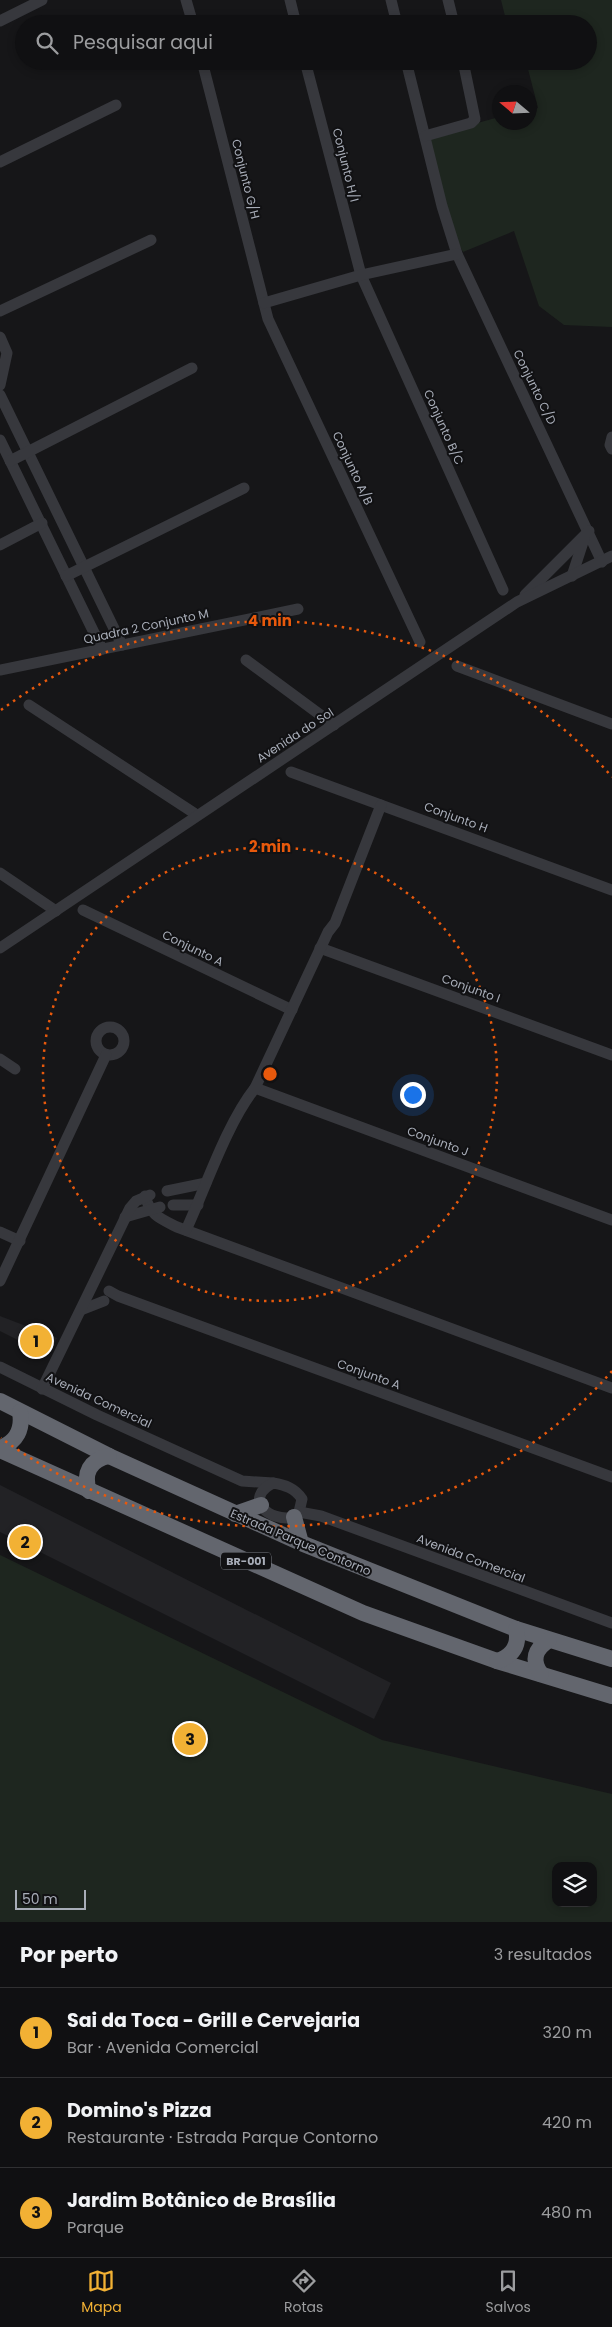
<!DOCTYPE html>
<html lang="pt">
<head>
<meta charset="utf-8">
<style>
  :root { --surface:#101012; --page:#1e1e20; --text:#f1f3f6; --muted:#9c9d9f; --line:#303032; --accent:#f2b134 }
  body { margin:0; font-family:Poppins,sans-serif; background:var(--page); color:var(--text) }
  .controls { position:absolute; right:15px; bottom:15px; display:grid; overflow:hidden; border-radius:10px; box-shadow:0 2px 8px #0003 }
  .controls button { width:45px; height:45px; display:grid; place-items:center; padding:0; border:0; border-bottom:1px solid var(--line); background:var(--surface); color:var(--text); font:25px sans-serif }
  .compass { position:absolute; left:492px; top:85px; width:45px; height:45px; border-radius:50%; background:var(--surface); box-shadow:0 2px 8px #0003; rotate:289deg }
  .scale { position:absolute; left:15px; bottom:12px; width:71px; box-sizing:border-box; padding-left:5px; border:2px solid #a8adb8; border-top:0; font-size:14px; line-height:18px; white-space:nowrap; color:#a8adb8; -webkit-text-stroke:4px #111113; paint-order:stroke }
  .you { position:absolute; left:412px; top:1094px; width:18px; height:18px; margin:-12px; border:4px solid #fff; border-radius:50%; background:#1a73e8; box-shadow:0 0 0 8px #1a73e833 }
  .badge { display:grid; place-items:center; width:32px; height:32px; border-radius:50%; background:var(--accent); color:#111; font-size:16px; font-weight:700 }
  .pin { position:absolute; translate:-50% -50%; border:2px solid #fff; box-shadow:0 1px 5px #0006 }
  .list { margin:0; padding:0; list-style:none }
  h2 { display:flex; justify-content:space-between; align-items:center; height:65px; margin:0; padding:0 20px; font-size:21px }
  h2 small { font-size:16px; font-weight:400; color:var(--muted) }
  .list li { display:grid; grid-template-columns:32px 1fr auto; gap:15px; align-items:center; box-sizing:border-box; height:90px; padding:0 20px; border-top:1px solid var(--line) }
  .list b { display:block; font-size:19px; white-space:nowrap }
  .list p { margin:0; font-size:16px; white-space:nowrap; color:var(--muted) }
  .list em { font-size:16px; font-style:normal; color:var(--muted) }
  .icon { flex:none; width:28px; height:28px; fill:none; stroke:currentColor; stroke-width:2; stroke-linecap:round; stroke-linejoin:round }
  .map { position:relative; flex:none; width:612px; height:1922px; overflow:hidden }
  .search { position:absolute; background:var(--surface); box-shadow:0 2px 8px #0003; left:15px; right:15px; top:15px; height:55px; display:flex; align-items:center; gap:12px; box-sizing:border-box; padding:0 18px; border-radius:28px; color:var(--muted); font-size:19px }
  .sheet { height:335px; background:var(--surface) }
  nav { display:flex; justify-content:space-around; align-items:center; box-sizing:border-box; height:70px; border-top:1px solid var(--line); background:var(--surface); font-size:14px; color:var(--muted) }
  nav a { display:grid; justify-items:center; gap:2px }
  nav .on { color:var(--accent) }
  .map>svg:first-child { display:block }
  .built { fill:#222225 }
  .green { fill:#1e261f; fill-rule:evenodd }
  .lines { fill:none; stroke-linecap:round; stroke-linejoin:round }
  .minor { stroke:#37383d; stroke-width:11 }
  .highway { stroke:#63666e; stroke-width:16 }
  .ring { fill:none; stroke:#e8590c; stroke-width:2.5; stroke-dasharray:2.5 5 }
  .labels { text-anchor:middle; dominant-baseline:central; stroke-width:4; stroke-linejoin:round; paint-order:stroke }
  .shield { fill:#111113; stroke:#7b7e86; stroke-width:1 }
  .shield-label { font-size:11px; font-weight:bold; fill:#a8adb8 }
  .street-label { font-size:12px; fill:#a8adb8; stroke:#111113 }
  .centre { fill:#e8590c; stroke:#111113; stroke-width:2.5 }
  .ring-label { font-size:15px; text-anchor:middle; font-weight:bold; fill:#e8590c; stroke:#111113; stroke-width:4; stroke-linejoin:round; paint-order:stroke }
</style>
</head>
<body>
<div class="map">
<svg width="612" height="1922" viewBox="0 0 612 1922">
  <rect width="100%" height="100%" fill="#161618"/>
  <g class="built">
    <polygon points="0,1316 57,1338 48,1355 0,1331"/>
    <polygon points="0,1485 391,1683 374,1719 0,1532"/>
  </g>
  <g class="green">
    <polygon points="501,0 612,0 612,327 564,325 539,306 514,231 463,252 455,238 430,143 431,136 499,117 500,122 530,122 530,111 538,108 528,69 515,61 588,61 588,24 507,24"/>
    <path d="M0,1555L382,1740L612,1794V1922H0ZM556,1866H593V1903H556Z"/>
  </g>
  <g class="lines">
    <g class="minor">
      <polyline points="186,0 193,24"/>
      <polyline points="290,0 296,24"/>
      <polyline points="391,0 397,24"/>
      <polyline points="448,0 454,24"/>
      <polyline points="0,21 42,0"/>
      <polyline points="202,61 268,319 420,642"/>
      <polyline points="305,61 361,275 503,590"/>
      <polyline points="406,61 442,206 457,254 602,562"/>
      <polyline points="425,136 471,123 475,119 463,61"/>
      <polyline points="0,162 116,105"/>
      <polyline points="264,303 361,275 457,254"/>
      <polyline points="0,311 151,240"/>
      <polyline points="0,337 7,353 0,385"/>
      <polyline points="0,395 122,645"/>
      <polyline points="612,437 610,445 612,449"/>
      <polyline points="0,440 102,649"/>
      <polyline points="10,461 192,368"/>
      <polyline points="0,545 42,523"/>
      <polyline points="66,576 244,488"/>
      <polyline points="572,576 584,539"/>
      <polyline points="525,595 589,531"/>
      <polyline points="246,660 334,725"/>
      <polyline points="457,666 612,724"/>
      <polyline points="0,670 298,609"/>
      <polyline points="29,705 197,815"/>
      <polyline points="291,772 612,890"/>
      <polyline points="0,873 56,911"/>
      <polyline points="83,910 292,1010"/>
      <polyline points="0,948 517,602 612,556"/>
      <polyline points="320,948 612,1055"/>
      <circle cx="110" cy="1041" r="14"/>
      <polyline points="0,1059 15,1069"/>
      <polyline points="255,1088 612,1220"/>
      <polyline points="167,1191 206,1183"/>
      <path d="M145,1196C151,1216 159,1218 177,1227L612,1388"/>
      <polyline points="173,1205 198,1205"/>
      <polyline points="125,1217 160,1207"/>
      <path d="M186,1230C206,1187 226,1125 255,1088L328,932L335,923L381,805"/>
      <polyline points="0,1232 20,1241"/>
      <polyline points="0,1281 106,1055"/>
      <polyline points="109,1291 118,1296 612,1477"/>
      <polyline points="81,1310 104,1301"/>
      <polyline points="0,1367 97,1415 242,1481 273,1483"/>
      <polyline points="42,1389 130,1208 136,1201 150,1195"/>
      <path d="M273,1483C285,1485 295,1488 302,1499L299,1512L294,1517C269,1523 243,1498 273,1483Z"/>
      <polyline points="299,1512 321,1516 612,1623"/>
    </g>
    <g class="highway">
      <polyline points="0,1401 109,1456 301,1543 516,1629 612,1659"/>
      <path d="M0,1448C17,1442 23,1429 20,1412"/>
      <polyline points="0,1450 363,1613 497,1661 612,1696"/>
      <path d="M89,1491C83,1473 90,1460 109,1456"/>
      <polyline points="235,1514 261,1505"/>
      <polyline points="294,1517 301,1543"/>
      <path d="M497,1661C513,1656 520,1645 516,1629"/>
      <path d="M541,1674C531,1660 535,1649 549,1640"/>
    </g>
  </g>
  <g class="ring">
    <circle cx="270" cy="1074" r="227"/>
    <path d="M612 1371A453 453 0 0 1 1 1438M1 710A453 453 0 0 1 612 777"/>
  </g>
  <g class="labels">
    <rect class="shield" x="221" y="1552.5" width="50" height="17" rx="4"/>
    <g class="shield-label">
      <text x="246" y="1561">BR-001</text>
    </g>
    <g class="street-label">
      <text transform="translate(346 165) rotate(76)">Conjunto H/I</text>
      <text transform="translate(246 179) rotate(76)">Conjunto G/H</text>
      <text transform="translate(535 387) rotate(64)">Conjunto C/D</text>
      <text transform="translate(444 427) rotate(66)">Conjunto B/C</text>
      <text transform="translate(353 468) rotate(65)">Conjunto A/B</text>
      <text transform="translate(146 626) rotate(-12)">Quadra 2 Conjunto M</text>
      <text transform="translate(295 735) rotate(-33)">Avenida do Sol</text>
      <text transform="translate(456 817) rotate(20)">Conjunto H</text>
      <text transform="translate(193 948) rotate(26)">Conjunto A</text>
      <text transform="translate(471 988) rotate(20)">Conjunto I</text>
      <text transform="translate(438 1141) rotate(20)">Conjunto J</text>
      <text transform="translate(369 1374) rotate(20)">Conjunto A</text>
      <text transform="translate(99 1400) rotate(25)">Avenida Comercial</text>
      <text transform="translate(301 1542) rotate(23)">Estrada Parque Contorno</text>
      <text transform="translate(471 1558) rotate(21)">Avenida Comercial</text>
    </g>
  </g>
  <circle cx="270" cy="1074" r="8" class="centre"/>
  <g class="ring-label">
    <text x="270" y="626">4 min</text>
    <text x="270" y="852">2 min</text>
  </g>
</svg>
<div class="controls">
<button><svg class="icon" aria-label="layers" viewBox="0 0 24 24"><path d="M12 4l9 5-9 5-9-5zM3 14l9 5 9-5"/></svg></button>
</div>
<svg class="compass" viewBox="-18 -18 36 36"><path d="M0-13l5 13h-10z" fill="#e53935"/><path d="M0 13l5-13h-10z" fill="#9c9d9f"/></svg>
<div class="scale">50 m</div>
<div class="you"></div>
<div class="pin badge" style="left:36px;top:1341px">1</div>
<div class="pin badge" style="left:25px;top:1542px">2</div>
<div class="pin badge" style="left:190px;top:1739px">3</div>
<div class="search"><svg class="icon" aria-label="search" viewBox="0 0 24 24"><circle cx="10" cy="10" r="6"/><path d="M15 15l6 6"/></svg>Pesquisar aqui</div>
</div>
<section class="sheet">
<h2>Por perto<small>3 resultados</small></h2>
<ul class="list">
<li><span class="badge">1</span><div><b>Sai da Toca - Grill e Cervejaria</b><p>Bar · Avenida Comercial</p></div><em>320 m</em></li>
<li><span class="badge">2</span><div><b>Domino's Pizza</b><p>Restaurante · Estrada Parque Contorno</p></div><em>420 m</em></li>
<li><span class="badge">3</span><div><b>Jardim Botânico de Brasília</b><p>Parque</p></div><em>480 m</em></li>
</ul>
</section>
<nav>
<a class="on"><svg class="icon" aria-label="map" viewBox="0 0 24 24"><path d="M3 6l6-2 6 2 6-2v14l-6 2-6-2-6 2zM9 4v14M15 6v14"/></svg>Mapa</a>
<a><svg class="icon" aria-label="directions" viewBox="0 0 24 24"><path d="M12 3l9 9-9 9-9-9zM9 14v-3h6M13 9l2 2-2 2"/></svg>Rotas</a>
<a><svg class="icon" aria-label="saved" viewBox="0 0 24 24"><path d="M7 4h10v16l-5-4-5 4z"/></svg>Salvos</a>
</nav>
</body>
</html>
